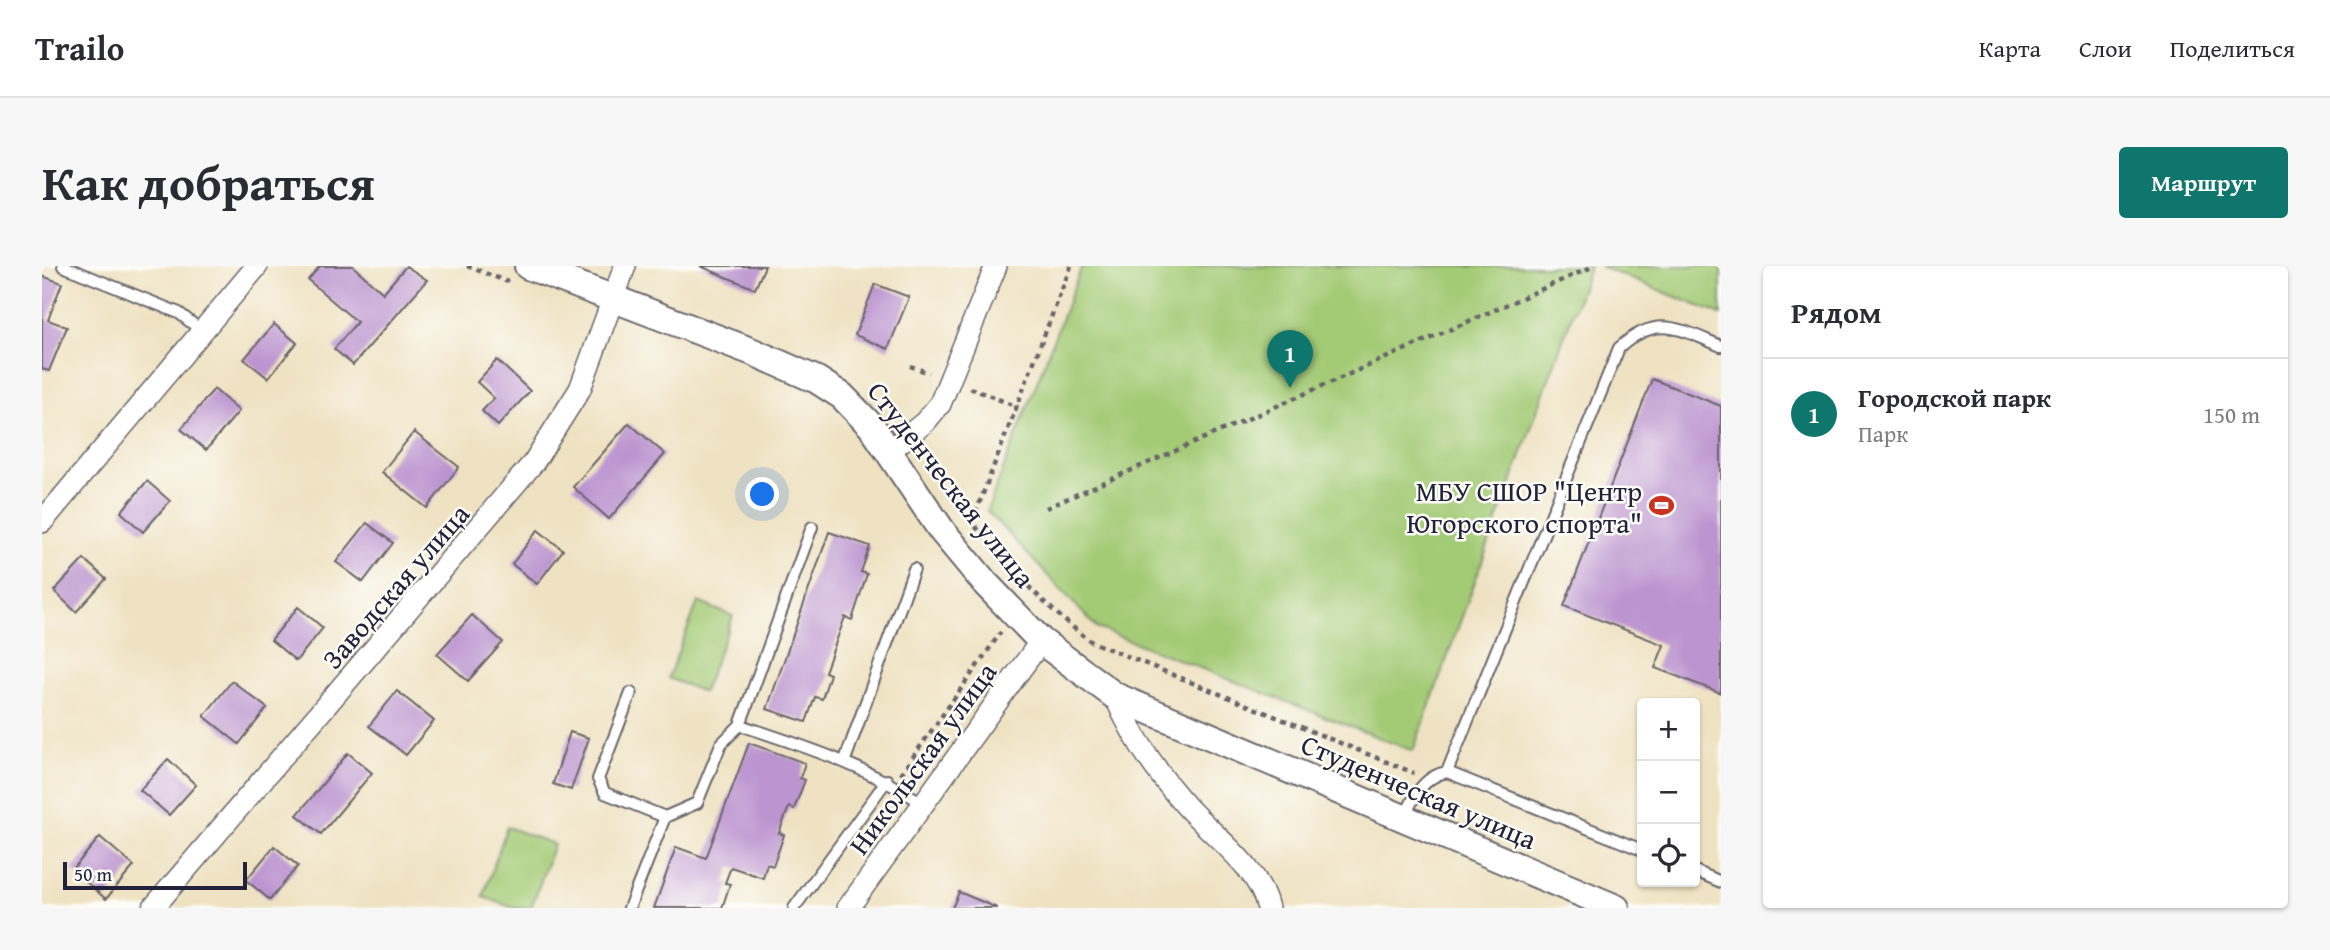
<!DOCTYPE html>
<html lang="ru">
<head>
<meta charset="utf-8">
<style>
  :root { --surface:#fff; --page:#f7f7f7; --text:#2b2b33; --muted:#7c7c81; --line:#e1e1e2; --accent:#0f766e }
  body { margin:0; font-family:"Gentium Book Plus",serif; background:var(--page); color:var(--text) }
  .controls { position:absolute; right:21px; bottom:21px; display:grid; overflow:hidden; border-radius:7px; box-shadow:0 2px 5px #0004 }
  .controls button { width:63px; height:63px; display:grid; place-items:center; padding:0; border:0; border-bottom:2px solid var(--line); background:var(--surface); color:var(--text); font:35px sans-serif }
  .scale { position:absolute; left:21px; bottom:18px; width:184px; box-sizing:border-box; padding-left:7px; border:4px solid #22223b; border-top:0; font-size:19px; line-height:24px; white-space:nowrap; color:#22223b; -webkit-text-stroke:5px #fdfcf7; paint-order:stroke }
  .you { position:absolute; left:721px; top:229px; width:24px; height:24px; margin:-18px; border:5px solid #fff; border-radius:50%; background:#1a73e8; box-shadow:0 0 0 10px #1a73e833 }
  .badge { display:grid; place-items:center; width:46px; height:46px; border-radius:50%; background:var(--accent); color:#fff; font-size:23px; font-weight:700 }
  .pin { position:absolute; translate:-50% -58px; filter:drop-shadow(0 2px 4px #0008) }
  .pin::after { content:''; position:absolute; top:37px; width:24px; height:21px; background:inherit; clip-path:polygon(0 0,100% 0,50% 100%) }
  .list { margin:0; padding:0; list-style:none }
  h2 { display:flex; justify-content:space-between; align-items:center; height:91px; margin:0; padding:0 28px; font-size:30px }
  h2 small { font-size:23px; font-weight:400; color:var(--muted) }
  .list li { display:grid; grid-template-columns:46px 1fr auto; gap:21px; align-items:center; box-sizing:border-box; height:112px; padding:0 28px; border-top:2px solid var(--line) }
  .list b { display:block; font-size:26px; white-space:nowrap }
  .list p { margin:0; font-size:23px; white-space:nowrap; color:var(--muted) }
  .list em { font-size:23px; font-style:normal; color:var(--muted) }
  .icon { flex:none; width:38px; height:38px; fill:none; stroke:currentColor; stroke-width:2; stroke-linecap:round; stroke-linejoin:round }
  .map { position:relative; flex:none; width:1679px; height:642px; overflow:hidden; border-radius:7px }
  header { display:flex; align-items:center; gap:42px; box-sizing:border-box; height:98px; padding:0 35px; background:var(--surface); border-bottom:2px solid var(--line) }
  header strong { font-size:33px }
  nav { display:flex; gap:38px; margin-inline-start:auto; font-size:24px }
  .intro { display:flex; align-items:center; justify-content:space-between; box-sizing:border-box; height:168px; padding:0 42px }
  h1 { margin:0; font-size:49px }
  .button { padding:18px 32px; border-radius:7px; background:var(--accent); color:#fff; font-size:24px; font-weight:700 }
  main { display:flex; gap:42px; padding:0 42px }
  aside { flex:1; background:var(--surface); border-radius:7px; box-shadow:0 2px 5px #0004 }
  .map>svg:first-child { display:block }
  .green { fill:#a3ca75; stroke:#627658; stroke-width:2 }
  .building { fill:#bc94d0 }
  .lines { fill:none; stroke-linecap:round; stroke-linejoin:round }
  .service-casing { stroke:#6a656a; stroke-width:14 }
  .minor-casing { stroke:#6a656a; stroke-width:24 }
  .tertiary-casing { stroke:#6a656a; stroke-width:30 }
  .path { stroke:#6a656a; stroke-width:4.5; stroke-dasharray:5 5; stroke-linecap:butt }
  .service { stroke:#fff; stroke-width:10 }
  .minor { stroke:#fff; stroke-width:21 }
  .tertiary { stroke:#fff; stroke-width:26 }
  .labels { text-anchor:middle; dominant-baseline:central; stroke-width:5; stroke-linejoin:round; paint-order:stroke }
  .street-label { font-size:28px; fill:#22223b; stroke:#fdfcf7 }
  .poi-label { font-size:28px; fill:#22223b; stroke:#fdfcf7; text-anchor:end }
</style>
</head>
<body>
<header>
<strong>Trailo</strong>
<nav><a>Карта</a><a>Слои</a><a>Поделиться</a></nav>
</header>
<div class="intro"><h1>Как добраться</h1><a class="button">Маршрут</a></div>
<main>
<div class="map">
<svg width="1679" height="642" viewBox="0 0 1679 642">
  <rect width="100%" height="100%" fill="#fdfcf7"/>
  <filter id="ink" filterUnits="userSpaceOnUse"><feTurbulence type="fractalNoise" baseFrequency=".0143" numOctaves="2"/><feDisplacementMap in="SourceGraphic" scale="14" xChannelSelector="R" yChannelSelector="G"/><feConvolveMatrix kernelMatrix="1 2 1 2 8 2 1 2 1" color-interpolation-filters="sRGB"/></filter>
  <filter id="wash" filterUnits="userSpaceOnUse"><feTurbulence type="fractalNoise" baseFrequency=".00686" numOctaves="4" result="noise"/><feDisplacementMap in="SourceGraphic" scale="28" xChannelSelector="R" yChannelSelector="G"/><feGaussianBlur stdDeviation="1.57" result="paint"/><feColorMatrix in="noise" values="0 0 0 0 0 0 0 0 0 0 0 0 0 0 0 0 0 1.4 0 .05"/><feComposite in="paint" operator="in"/></filter>
  <g filter="url(#wash)">
    <rect width="100%" height="100%" fill="#efe2c2"/>
    <g class="green">
      <polygon points="1040,0 1548,0 1371,485 1055,362 945,245"/>
      <polygon points="1557,0 1679,0 1679,49"/>
      <polygon points="656,336 691,350 661,426 626,412"/>
      <polygon points="465,561 512,578 489,642 472,642 441,631"/>
    </g>
    <g id="blocks">
      <g class="building">
        <polygon points="278,0 311,0 341,27 364,0 385,14 311,99 292,83 315,56 266,14"/>
        <polygon points="658,0 723,0 713,23"/>
        <polygon points="0,10 20,17 6,54 25,61 7,105 0,103"/>
        <polygon points="833,18 867,31 846,83 813,69"/>
        <polygon points="232,58 255,77 226,112 202,93"/>
        <polygon points="455,94 488,125 456,160 440,145 452,132 435,116"/>
        <polygon points="1610,113 1679,140 1679,427 1613,402 1622,379 1522,340"/>
        <polygon points="172,123 197,145 164,184 139,163"/>
        <polygon points="587,157 623,188 567,253 531,221"/>
        <polygon points="372,166 417,201 385,242 340,206"/>
        <polygon points="105,215 128,235 101,266 79,246"/>
        <polygon points="325,257 351,277 321,316 294,296"/>
        <polygon points="496,264 521,284 495,318 470,298"/>
        <polygon points="787,266 828,280 819,306 825,308 810,354 803,351 783,406 788,408 780,433 773,431 764,456 725,443"/>
        <polygon points="42,293 64,313 34,346 12,325"/>
        <polygon points="256,341 281,362 254,395 229,374"/>
        <polygon points="430,349 461,376 426,415 395,388"/>
        <polygon points="190,415 225,442 197,478 162,450"/>
        <polygon points="355,425 392,455 364,489 327,460"/>
        <polygon points="528,466 547,472 529,524 511,518"/>
        <polygon points="707,477 763,497 758,512 763,514 752,543 747,541 737,567 742,569 731,600 725,598 721,612 689,601 683,617 688,618 680,642 612,642 634,581 664,592"/>
        <polygon points="306,487 330,507 279,568 255,549"/>
        <polygon points="126,493 154,519 127,549 98,524"/>
        <polygon points="58,571 92,600 64,633 30,604"/>
        <polygon points="232,580 256,600 228,634 204,614"/>
        <polygon points="917,626 955,642 910,642"/>
      </g>
    </g>
  </g>
  <g filter="url(#ink)">
    <use href="#blocks" fill-opacity="0" stroke="#6a656a" stroke-width="2"/>
    <g class="lines">
      <defs>
        <g id="service">
          <polyline points="21,0 137,47 161,66"/>
          <polyline points="589,427 556,513 563,527 623,551"/>
          <polyline points="698,459 770,261"/>
          <polyline points="803,494 872,303"/>
          <path d="M1405,506L1577,82C1615,47 1637,63 1679,80"/>
          <path d="M1362,553C1370,533 1381,510 1405,506L1600,584"/>
          <polyline points="1653,605 1679,616"/>
          <path d="M587,642L623,551L655,537L679,478L698,459C765,481 823,500 882,538"/>
          <polyline points="752,642 845,514"/>
        </g>
        <g id="minor">
          <polyline points="846,186 883,156 898,138 954,0"/>
          <polyline points="0,256 215,0"/>
          <path d="M1073,430C1091,472 1115,508 1146,542C1173,571 1217,602 1226,642"/>
          <polyline points="111,642 492,196 538,123 583,0"/>
          <polyline points="806,642 999,375"/>
        </g>
        <polyline id="tertiary" points="486,0 711,86 775,114 800,130 830,161 900,265 944,318 999,375 1073,430 1574,642"/>
      </defs>
      <use href="#service" class="service-casing"/>
      <use href="#minor" class="minor-casing"/>
      <use href="#tertiary" class="tertiary-casing"/>
      <g class="path">
        <polyline points="425,0 466,16"/>
        <path d="M1029,0L930,256C965,300 1005,343 1050,376L1372,507"/>
        <polyline points="868,100 887,107"/>
        <polyline points="928,122 976,141"/>
        <polyline points="1004,242 1552,0"/>
        <polyline points="859,508 959,366"/>
      </g>
      <use href="#service" class="service"/>
      <use href="#minor" class="minor"/>
      <use href="#tertiary" class="tertiary"/>
    </g>
  </g>
  <defs>
    <symbol id="stadium-bare" viewBox="-9 -9 18 18"><path d="M0-5a6.5 5 0 1 0 0 10a6.5 5 0 1 0 0-10ZM-3.5-1.8h7v3.6h-7Z" fill="#c8321e" stroke="#fdfcf7" stroke-width="2.5" paint-order="stroke"/></symbol>
  </defs>
  <g fill-rule="evenodd">
    <use href="#stadium-bare" x="1602" y="222" width="35" height="35"/>
  </g>
  <g class="labels">
    <g class="street-label">
      <text transform="translate(910 218) rotate(52)">Студенческая улица</text>
      <text transform="translate(353 320) rotate(-49)">Заводская улица</text>
      <text transform="translate(880 492) rotate(-54)">Никольская улица</text>
      <text transform="translate(1377 525) rotate(23)">Студенческая улица</text>
    </g>
    <g class="poi-label">
      <text x="1600" y="224">МБУ СШОР "Центр<tspan x="1600" dy="32">Югорского спорта"</tspan></text>
    </g>
  </g>
</svg>
<div class="controls">
<button>+</button>
<button>−</button>
<button><svg class="icon" aria-label="locate" viewBox="0 0 24 24"><circle cx="12" cy="12" r="6"/><path d="M12 2v4M12 18v4M2 12h4M18 12h4"/></svg></button>
</div>
<div class="scale">50 m</div>
<div class="you"></div>
<div class="pin badge" style="left:1248px;top:122px">1</div>
</div>
<aside>
<h2>Рядом<small></small></h2>
<ul class="list">
<li><span class="badge">1</span><div><b>Городской парк</b><p>Парк</p></div><em>150 m</em></li>
</ul>
</aside>
</main>
</body>
</html>
